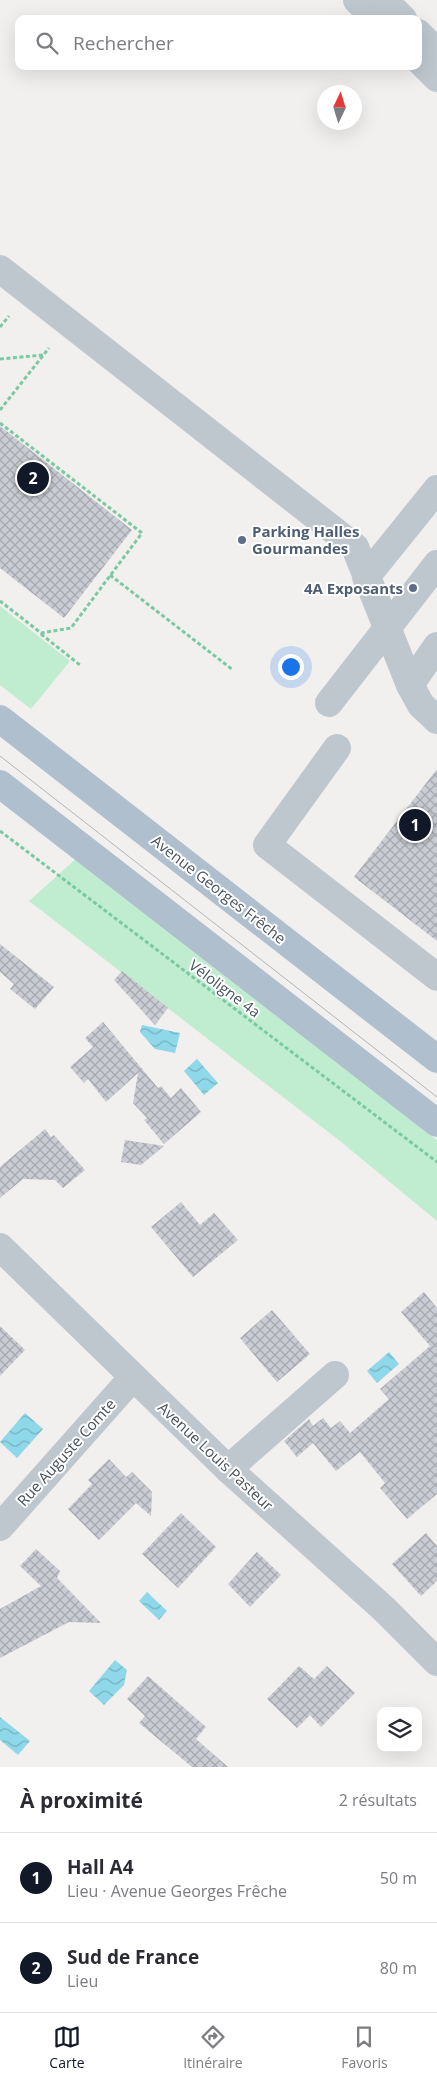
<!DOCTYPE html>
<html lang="fr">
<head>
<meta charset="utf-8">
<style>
  :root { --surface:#fff; --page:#f7f7f7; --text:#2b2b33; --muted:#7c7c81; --line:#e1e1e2; --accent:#111827 }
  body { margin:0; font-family:"Open Sans",sans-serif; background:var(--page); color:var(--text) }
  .controls { position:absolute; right:15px; bottom:15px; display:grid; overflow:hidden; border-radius:10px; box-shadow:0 5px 20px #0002 }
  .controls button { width:45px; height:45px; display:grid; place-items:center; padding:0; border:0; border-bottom:1px solid var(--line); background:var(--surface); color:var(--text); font:25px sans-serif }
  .compass { position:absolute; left:317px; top:85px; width:45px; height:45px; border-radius:50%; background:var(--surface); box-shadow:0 5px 20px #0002; rotate:4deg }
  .you { position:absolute; left:290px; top:666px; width:18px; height:18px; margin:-12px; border:4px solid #fff; border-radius:50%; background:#1a73e8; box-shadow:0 0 0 8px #1a73e833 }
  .badge { display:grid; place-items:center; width:32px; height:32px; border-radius:50%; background:var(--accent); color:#fff; font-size:16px; font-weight:700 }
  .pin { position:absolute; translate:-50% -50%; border:2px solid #fff; box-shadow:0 1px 5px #0006 }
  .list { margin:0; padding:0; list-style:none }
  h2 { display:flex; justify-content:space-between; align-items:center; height:65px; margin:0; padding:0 20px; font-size:21px }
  h2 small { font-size:16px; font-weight:400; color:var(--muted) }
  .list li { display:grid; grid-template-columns:32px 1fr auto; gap:15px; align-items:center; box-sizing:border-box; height:90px; padding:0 20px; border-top:1px solid var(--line) }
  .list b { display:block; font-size:19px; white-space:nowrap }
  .list p { margin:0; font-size:16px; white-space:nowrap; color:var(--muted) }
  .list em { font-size:16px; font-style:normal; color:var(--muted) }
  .icon { flex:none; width:28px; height:28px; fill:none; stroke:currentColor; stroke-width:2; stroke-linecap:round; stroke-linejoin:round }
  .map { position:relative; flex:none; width:437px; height:1767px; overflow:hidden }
  .search { position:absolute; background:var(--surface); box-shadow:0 5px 20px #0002; left:15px; right:15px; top:15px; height:55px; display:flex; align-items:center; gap:12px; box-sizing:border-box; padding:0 18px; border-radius:10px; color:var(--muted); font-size:19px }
  .sheet { height:245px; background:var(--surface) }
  nav { display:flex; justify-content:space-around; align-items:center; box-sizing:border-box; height:70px; border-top:1px solid var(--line); background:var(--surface); font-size:14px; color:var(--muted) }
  nav a { display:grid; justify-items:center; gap:2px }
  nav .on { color:var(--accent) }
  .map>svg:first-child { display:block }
  .grass { fill:#c0edd0 }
  .water { fill:url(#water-waves) }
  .building { fill:url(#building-cross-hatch) }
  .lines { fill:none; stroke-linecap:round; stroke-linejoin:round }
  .path { stroke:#79caa0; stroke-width:3; stroke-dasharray:4 2.5; stroke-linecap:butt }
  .minor { stroke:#bec7ce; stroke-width:28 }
  .major { stroke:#b0bfcd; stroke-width:28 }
  .tram { stroke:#b2b5b9; stroke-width:1 }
  .service-dot { fill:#5c6f8a; stroke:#fff; stroke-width:2 }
  .labels { text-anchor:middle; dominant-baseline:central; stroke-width:4; stroke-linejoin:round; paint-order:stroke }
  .service-label { font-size:15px; font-weight:bold; fill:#4e5e75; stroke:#fff; text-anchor:start }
  .street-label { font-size:15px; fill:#48535c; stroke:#fff }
</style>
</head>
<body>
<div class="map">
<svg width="437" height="1767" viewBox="0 0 437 1767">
  <defs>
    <pattern id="water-waves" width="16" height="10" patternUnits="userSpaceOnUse" patternTransform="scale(1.25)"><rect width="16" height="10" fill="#8ed8e9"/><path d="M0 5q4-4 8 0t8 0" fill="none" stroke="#76b2c0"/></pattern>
    <pattern id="building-cross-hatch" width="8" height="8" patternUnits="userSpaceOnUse" patternTransform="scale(1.25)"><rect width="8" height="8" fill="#c9ccd2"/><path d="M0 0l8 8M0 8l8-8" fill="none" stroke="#a5a8ae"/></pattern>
  </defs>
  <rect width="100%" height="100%" fill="#f2efef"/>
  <g class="grass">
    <polygon points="0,606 70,661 31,709 0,685"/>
    <polygon points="78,857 217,970 437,1140 437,1221 340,1141 29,901"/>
  </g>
  <g class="water">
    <polygon points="142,1025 180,1033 175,1053 155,1049 140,1032"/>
    <polygon points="197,1059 218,1083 204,1095 184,1071"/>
    <polygon points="389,1352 399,1364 377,1383 367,1371"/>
    <polygon points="25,1413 43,1429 17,1458 0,1442"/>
    <polygon points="147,1592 167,1611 159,1620 139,1601"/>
    <polygon points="115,1660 127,1670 124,1685 104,1705 89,1691"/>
    <polygon points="0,1717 30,1741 18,1755 0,1740"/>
  </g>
  <g class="building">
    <polygon points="0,426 132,530 64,618 0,568"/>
    <polygon points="437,769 437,941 354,877"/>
    <polygon points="0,944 54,987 35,1009 10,989 14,984 0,972"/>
    <polygon points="122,971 168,1008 155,1025 114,980"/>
    <polygon points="103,1022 158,1088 161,1086 171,1098 181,1088 201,1112 164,1144 144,1120 147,1118 133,1103 138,1073 106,1102 88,1079 84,1083 70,1067 93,1047 85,1038"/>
    <polygon points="45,1129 51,1137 54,1135 85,1170 63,1188 55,1180 23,1179 0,1198 0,1167"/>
    <polygon points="125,1140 164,1146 141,1165 121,1162"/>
    <polygon points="181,1202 200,1225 214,1213 238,1240 193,1277 151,1227"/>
    <polygon points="424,1292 437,1308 437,1494 407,1519 380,1488 385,1483 360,1452 336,1471 313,1443 297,1457 284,1441 309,1419 313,1426 323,1418 331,1428 340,1421 350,1433 389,1399 380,1389 430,1346 401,1312"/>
    <polygon points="272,1310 310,1354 277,1382 240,1338"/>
    <polygon points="0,1326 25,1350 0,1376"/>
    <polygon points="109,1459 126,1477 132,1472 152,1492 151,1516 136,1503 99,1540 68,1509 92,1484 88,1480"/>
    <polygon points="181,1513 216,1547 178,1588 142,1554"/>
    <polygon points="426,1533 437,1546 437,1581 421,1596 392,1564"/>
    <polygon points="36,1549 60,1571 57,1578 101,1623 69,1622 0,1658 0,1609 41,1586 20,1566"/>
    <polygon points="257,1552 281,1575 250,1607 228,1584"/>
    <polygon points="299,1666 314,1679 327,1666 355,1693 321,1727 310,1715 297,1728 267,1699"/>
    <polygon points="148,1676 206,1727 196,1739 228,1767 192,1767 139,1723 145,1716 127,1699"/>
  </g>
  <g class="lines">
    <g class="path">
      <polyline points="0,327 9,316"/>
      <polyline points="0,359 43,355"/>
      <polyline points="0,410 49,348"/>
      <polyline points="0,423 142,533 71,628 41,633 0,601"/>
      <polyline points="110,575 233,670"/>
      <polyline points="41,634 80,665"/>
      <polyline points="0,831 437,1162"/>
    </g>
    <g class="minor">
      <polyline points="357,0 376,19"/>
      <polyline points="384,0 403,19"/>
      <polyline points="418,33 437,52"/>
      <polyline points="418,59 437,78"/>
      <polyline points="0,269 355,547 410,685 421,705 437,720"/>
      <polyline points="366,577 437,489"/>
      <polyline points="410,685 437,646"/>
      <polyline points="329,703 437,564"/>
      <polyline points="337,748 267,845 437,977"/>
      <polyline points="0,1247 228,1469 384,1609 437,1662"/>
      <polyline points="228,1469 335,1375"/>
      <polyline points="0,1527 133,1377"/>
    </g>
    <g class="major">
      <polyline points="0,719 437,1059"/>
      <polyline points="0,784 437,1123"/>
    </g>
    <polyline class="tram" points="0,756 437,1097"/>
  </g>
  <g class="service-dot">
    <circle cx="242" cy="540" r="5"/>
    <circle cx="413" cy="588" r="5"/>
  </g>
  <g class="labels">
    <g class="service-label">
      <text x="252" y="531">Parking Halles<tspan x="252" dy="17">Gourmandes</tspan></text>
      <text x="403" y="588" text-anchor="end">4A Exposants</text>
    </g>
    <g class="street-label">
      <text transform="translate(219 889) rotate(38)">Avenue Georges Frêche</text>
      <text transform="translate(225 988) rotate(37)">Véloligne 4a</text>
      <text transform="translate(66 1452) rotate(-48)">Rue Auguste Comte</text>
      <text transform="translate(216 1456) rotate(43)">Avenue Louis Pasteur</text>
    </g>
  </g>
</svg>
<div class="controls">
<button><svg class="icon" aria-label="layers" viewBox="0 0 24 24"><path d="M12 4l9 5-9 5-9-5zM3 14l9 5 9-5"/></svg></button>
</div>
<svg class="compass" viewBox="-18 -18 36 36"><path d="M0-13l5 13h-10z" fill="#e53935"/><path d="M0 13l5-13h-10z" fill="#7c7c81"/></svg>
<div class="you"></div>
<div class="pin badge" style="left:415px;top:825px">1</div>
<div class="pin badge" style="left:33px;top:478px">2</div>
<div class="search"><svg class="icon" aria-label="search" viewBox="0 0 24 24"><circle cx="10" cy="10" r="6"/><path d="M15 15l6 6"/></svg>Rechercher</div>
</div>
<section class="sheet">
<h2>À proximité<small>2 résultats</small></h2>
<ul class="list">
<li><span class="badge">1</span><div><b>Hall A4</b><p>Lieu · Avenue Georges Frêche</p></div><em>50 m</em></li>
<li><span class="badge">2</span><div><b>Sud de France</b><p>Lieu</p></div><em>80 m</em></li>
</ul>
</section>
<nav>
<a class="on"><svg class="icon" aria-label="map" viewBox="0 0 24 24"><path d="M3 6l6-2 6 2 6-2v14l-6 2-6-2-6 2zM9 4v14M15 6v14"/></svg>Carte</a>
<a><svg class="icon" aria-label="directions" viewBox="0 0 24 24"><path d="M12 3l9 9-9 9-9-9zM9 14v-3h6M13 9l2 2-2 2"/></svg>Itinéraire</a>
<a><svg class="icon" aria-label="saved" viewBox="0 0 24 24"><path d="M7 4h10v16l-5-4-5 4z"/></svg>Favoris</a>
</nav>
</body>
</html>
